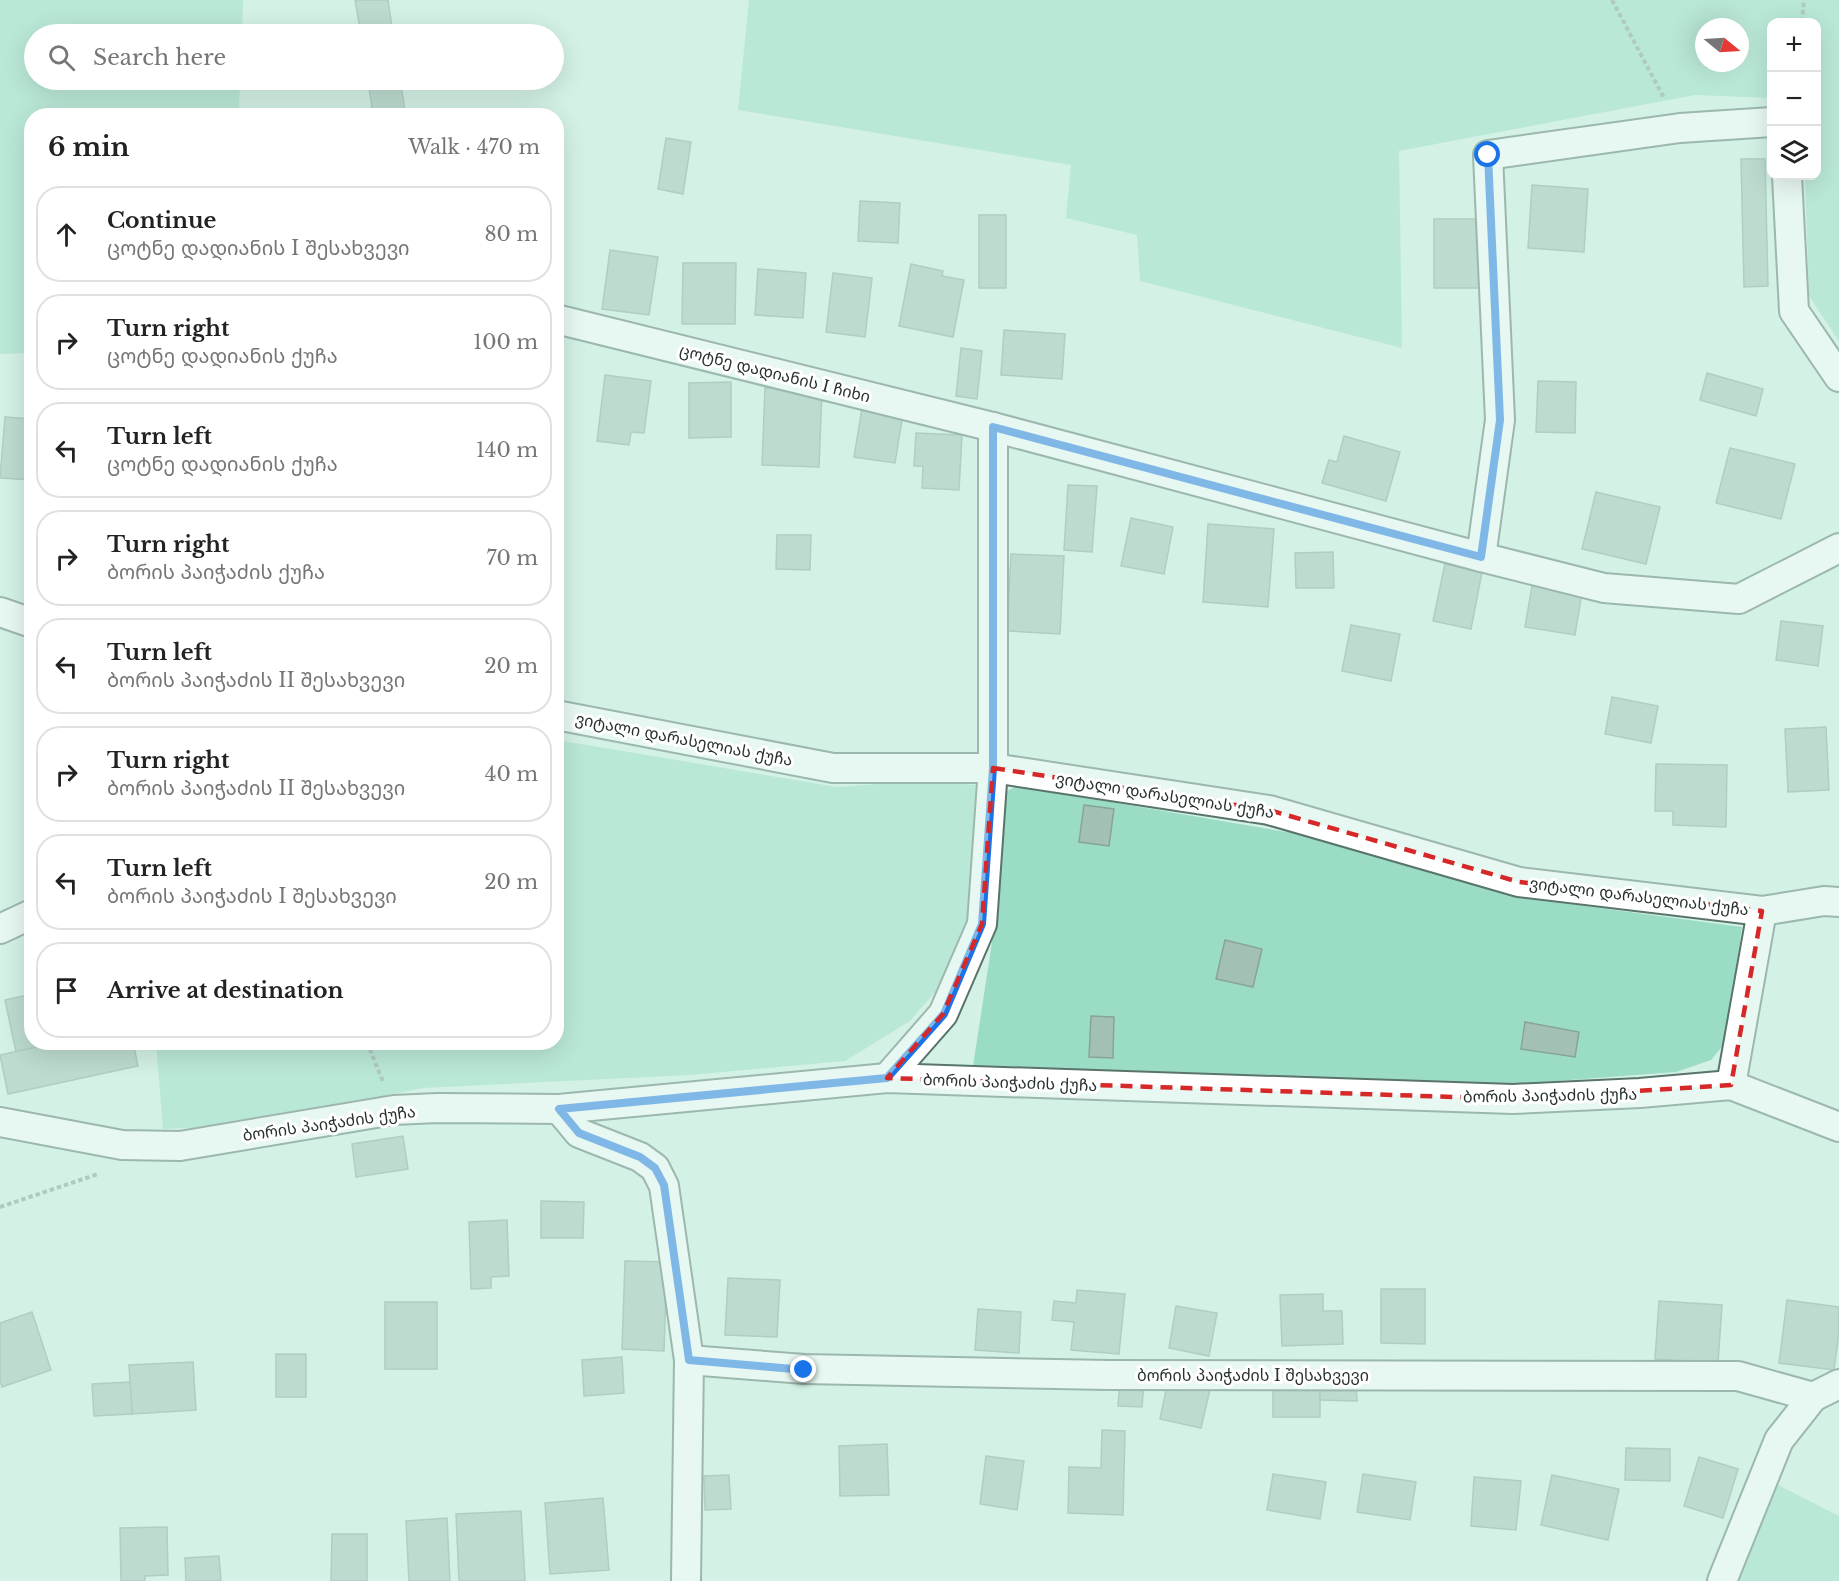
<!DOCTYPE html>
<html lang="en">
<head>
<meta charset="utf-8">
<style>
  :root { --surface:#fff; --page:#f6f6f6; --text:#222; --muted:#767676; --line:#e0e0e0 }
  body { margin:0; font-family:"Libre Baskerville","Noto Sans Georgian",serif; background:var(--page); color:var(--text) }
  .controls { position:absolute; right:18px; top:18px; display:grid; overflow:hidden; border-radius:12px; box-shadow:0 6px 24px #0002 }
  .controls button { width:54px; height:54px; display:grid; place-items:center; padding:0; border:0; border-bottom:2px solid var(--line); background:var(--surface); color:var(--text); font:30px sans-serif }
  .compass { position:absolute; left:1695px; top:18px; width:54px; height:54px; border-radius:50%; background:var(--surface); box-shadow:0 6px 24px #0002; rotate:108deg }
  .stop { position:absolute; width:18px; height:18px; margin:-14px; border:4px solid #1a73e8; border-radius:50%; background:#fff }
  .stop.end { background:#1a73e8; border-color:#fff; box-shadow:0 2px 6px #0008 }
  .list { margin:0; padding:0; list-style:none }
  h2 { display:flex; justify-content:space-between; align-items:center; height:78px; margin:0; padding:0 24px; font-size:26px }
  h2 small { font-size:20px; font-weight:400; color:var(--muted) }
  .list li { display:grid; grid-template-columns:39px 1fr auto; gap:18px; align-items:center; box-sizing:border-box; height:96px; margin:0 12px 12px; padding:0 12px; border:2px solid var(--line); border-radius:24px }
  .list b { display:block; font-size:22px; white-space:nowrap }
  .list p { margin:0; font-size:20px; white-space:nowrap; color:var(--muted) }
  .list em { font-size:20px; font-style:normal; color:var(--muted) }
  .icon { flex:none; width:33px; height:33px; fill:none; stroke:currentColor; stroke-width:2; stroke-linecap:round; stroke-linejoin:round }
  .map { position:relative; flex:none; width:1839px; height:1581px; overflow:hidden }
  .search { position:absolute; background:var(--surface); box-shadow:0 6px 24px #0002; left:24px; top:24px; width:540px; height:66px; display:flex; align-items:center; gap:15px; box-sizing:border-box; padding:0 21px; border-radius:33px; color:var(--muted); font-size:22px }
  .panel { position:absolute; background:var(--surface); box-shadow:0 6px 24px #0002; left:24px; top:108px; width:540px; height:942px; border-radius:24px }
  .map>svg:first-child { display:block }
  .green { fill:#9bddc4; fill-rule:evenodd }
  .building { fill:#a3c0b4; stroke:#88a499; stroke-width:1.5 }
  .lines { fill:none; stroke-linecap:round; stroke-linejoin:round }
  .minor-casing { stroke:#59746a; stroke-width:32 }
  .path { stroke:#879c94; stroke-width:4; stroke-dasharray:4.5 3; stroke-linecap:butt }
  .minor { stroke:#fff; stroke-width:28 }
  .route { stroke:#1a73e8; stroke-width:8 }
  .marked { fill:none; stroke:#d62828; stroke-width:4.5; stroke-dasharray:12 8; stroke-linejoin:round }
  .labels { text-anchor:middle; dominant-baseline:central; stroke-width:6; stroke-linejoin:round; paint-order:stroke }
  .street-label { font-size:16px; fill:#27322e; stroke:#fff }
</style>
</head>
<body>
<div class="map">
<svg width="1839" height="1581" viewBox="0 0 1839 1581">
  <rect width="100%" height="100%" fill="#d3f1e5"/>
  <g class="green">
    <polygon points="0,0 243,0 242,34 34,34 34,80 240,80 239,115 32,116 31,353 0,354"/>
    <path d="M749,0H1839V341L1809,296L1805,176H1816V22H1772L1771,98L1695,95L1399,151L1402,348L1140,281L1137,235L1066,218L1071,165L738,110ZM1704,27H1740V63H1704Z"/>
    <polygon points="557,740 837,787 920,781 976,785 968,919 948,977 910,1021 845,1061 690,1075 423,1088 232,1126 163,1129 156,1043 556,1042"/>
    <polygon points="1017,786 1292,833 1516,897 1742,927 1726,1042 1711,1060 1676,1072 1504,1085 973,1066 995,923 1007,791"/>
    <polygon points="1778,1485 1839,1516 1839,1581 1737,1581"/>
  </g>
  <g class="building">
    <polygon points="355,0 388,0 393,34 361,34"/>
    <polygon points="368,80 400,80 406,116 373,116"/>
    <polygon points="666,138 691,142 683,194 658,189"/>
    <polygon points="1741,159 1765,159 1768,286 1744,287"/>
    <polygon points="1532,185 1588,189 1584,252 1528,248"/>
    <polygon points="860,201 900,203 898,243 858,241"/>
    <rect x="979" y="215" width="27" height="73"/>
    <rect x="1434" y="219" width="49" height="69"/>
    <polygon points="610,250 658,257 649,315 602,309"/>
    <polygon points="683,263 736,263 735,324 682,324"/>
    <polygon points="911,264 943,271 942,276 964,280 953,337 899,326"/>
    <polygon points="758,269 806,273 803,318 755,315"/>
    <polygon points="833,273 872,278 865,337 826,332"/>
    <polygon points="1004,330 1065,334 1062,379 1001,375"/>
    <polygon points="961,348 982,351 977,399 956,396"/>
    <polygon points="1707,373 1763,389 1756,416 1700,400"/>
    <polygon points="605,375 651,381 644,433 631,432 629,445 597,441"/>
    <polygon points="1538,381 1576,382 1575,433 1536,432"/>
    <polygon points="731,382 731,437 689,438 689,383"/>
    <polygon points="765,388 822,391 819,467 762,465"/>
    <polygon points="862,408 903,414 895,463 854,457"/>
    <polygon points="5,417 32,419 32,480 0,478"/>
    <polygon points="916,433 962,435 959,490 922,488 923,466 914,466"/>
    <polygon points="1344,436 1400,452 1386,501 1322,483 1329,460 1337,462"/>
    <polygon points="1730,448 1795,464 1781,519 1716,503"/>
    <polygon points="1068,485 1097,486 1092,552 1064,550"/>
    <polygon points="1596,492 1660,507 1646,564 1582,549"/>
    <polygon points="1131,518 1173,527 1164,574 1121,566"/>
    <polygon points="1208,524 1274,529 1268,607 1203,602"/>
    <polygon points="556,534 562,534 561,584 556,584"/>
    <polygon points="777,535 811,535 810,570 776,569"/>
    <polygon points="1333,552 1334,588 1296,588 1295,553"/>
    <polygon points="1011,554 1064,556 1060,634 1007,631"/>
    <polygon points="1445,564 1482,572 1471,629 1433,621"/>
    <polygon points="1532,586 1582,593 1575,635 1525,627"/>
    <polygon points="1781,621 1823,626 1818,666 1776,660"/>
    <polygon points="1351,625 1400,634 1391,681 1342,671"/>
    <polygon points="1612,697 1658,706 1651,743 1605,734"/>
    <polygon points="1826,727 1829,790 1788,792 1785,729"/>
    <polygon points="1656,764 1727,765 1726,827 1673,825 1673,811 1655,811"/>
    <polygon points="1084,805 1114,809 1109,846 1079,842"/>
    <polygon points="1225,940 1262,949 1253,987 1216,979"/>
    <polygon points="32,994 32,1042 57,1043 16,1052 5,1000"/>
    <polygon points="1091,1016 1114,1017 1113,1058 1089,1057"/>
    <polygon points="1525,1022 1579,1032 1575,1057 1521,1049"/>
    <polygon points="133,1042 138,1066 8,1094 0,1055 59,1042"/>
    <polygon points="403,1136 408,1169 356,1177 352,1144"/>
    <polygon points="541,1201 584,1202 583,1238 541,1238"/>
    <polygon points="507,1220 509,1276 491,1277 491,1288 471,1289 469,1222"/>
    <polygon points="625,1261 667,1262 664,1351 622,1349"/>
    <polygon points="728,1278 780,1280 777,1337 725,1335"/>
    <polygon points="1381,1289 1425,1289 1425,1344 1381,1343"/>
    <polygon points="1077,1290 1125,1294 1119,1354 1071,1350 1074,1322 1052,1320 1054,1301 1076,1303"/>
    <polygon points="1323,1294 1323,1311 1342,1311 1343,1344 1282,1346 1280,1295"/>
    <polygon points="1787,1300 1839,1307 1839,1332 1834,1370 1779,1363"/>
    <polygon points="1659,1301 1722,1305 1718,1363 1655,1359"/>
    <rect x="385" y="1302" width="52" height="67"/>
    <polygon points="1176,1306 1217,1313 1209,1356 1169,1348"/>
    <polygon points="978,1309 1021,1312 1019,1353 975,1350"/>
    <polygon points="32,1312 51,1370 2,1387 0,1381 0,1323"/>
    <rect x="276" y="1354" width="30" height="43"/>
    <polygon points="622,1357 624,1393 584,1396 582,1360"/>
    <polygon points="193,1362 196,1410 132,1414 129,1365"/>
    <polygon points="1169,1376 1211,1385 1201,1428 1160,1419"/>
    <polygon points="1120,1381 1144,1383 1142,1407 1118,1406"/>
    <polygon points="130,1382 132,1414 94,1416 92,1384"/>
    <rect x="1273" y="1385" width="47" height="32"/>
    <polygon points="1320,1385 1356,1385 1357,1401 1320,1400"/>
    <polygon points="1102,1430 1125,1431 1123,1515 1068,1513 1069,1467 1101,1468"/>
    <polygon points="887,1444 889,1495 840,1496 839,1446"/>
    <polygon points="1626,1448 1670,1449 1670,1481 1625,1480"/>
    <polygon points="986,1456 1024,1461 1017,1510 980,1504"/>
    <polygon points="1699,1457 1738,1469 1723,1518 1684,1506"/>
    <polygon points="1273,1474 1326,1482 1320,1519 1267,1510"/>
    <polygon points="1363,1474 1416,1482 1410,1520 1357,1512"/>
    <polygon points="729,1475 731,1509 705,1510 704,1476"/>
    <polygon points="1552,1475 1619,1489 1608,1540 1541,1525"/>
    <polygon points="1474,1477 1521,1481 1516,1530 1471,1526"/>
    <polygon points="603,1498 609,1570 550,1574 545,1503"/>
    <polygon points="521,1511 525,1581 459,1581 456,1514"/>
    <polygon points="447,1518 450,1581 409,1581 406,1521"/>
    <polygon points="167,1527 168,1575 145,1576 145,1581 121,1581 120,1528"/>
    <polygon points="332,1534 367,1534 367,1581 331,1581"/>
    <polygon points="219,1556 221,1581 186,1581 185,1558"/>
  </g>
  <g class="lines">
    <defs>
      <g id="minor">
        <polyline points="1787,176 1794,311 1839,377"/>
        <polyline points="556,319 993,427 1481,557 1604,588 1739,599 1839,548"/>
        <polyline points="1481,557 1500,420 1488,155 1680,128 1772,122"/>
        <polyline points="0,612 32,623"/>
        <polyline points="556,715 833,768 993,768 1269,810 1519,882 1762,911 1824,901 1839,902"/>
        <polyline points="0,929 32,914"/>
        <polyline points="887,1078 943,1014 982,924 993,768 993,427"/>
        <polyline points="1731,1085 1762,911"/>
        <polyline points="559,1109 579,1133 640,1157 655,1168 664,1186 689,1360 686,1581"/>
        <polyline points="0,1122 122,1145 180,1146 394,1110 437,1108 559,1109 887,1078 1513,1099 1640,1093 1731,1085 1839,1127"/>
        <polyline points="689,1360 804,1369 1108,1375 1738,1376 1813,1397"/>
        <polyline points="1722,1581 1779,1440 1813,1397 1839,1384"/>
      </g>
    </defs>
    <use href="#minor" class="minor-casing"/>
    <g class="path">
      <polyline points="1612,0 1664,98"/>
      <polyline points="1802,22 1804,0"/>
      <polyline points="367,1042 383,1082"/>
      <polyline points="0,1207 98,1174"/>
    </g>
    <use href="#minor" class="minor"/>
  </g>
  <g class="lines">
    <polyline class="route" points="804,1370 689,1360 664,1185 655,1168 640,1157 579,1133 559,1109 887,1078 944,1014 982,924 993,768 993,427 1481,557 1500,420 1488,155"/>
  </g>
  <path d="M0 0H1839V1581H0ZM993,768L1269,810L1519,882L1762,911L1731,1085L1513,1099L887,1078L943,1014L982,924Z" fill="#d3f1e5" fill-opacity=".55" fill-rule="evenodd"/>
  <path class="marked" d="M993,768L1269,810L1519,882L1762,911L1731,1085L1513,1099L887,1078L943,1014L982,924Z"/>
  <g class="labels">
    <g class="street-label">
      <text transform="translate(775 373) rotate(14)">ცოტნე დადიანის I ჩიხი</text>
      <text transform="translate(684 739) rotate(11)">ვიტალი დარასელიას ქუჩა</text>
      <text transform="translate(1165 795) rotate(9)">ვიტალი დარასელიას ქუჩა</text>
      <text transform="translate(1639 896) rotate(7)">ვიტალი დარასელიას ქუჩა</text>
      <text transform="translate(1010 1082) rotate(2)">ბორის პაიჭაძის ქუჩა</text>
      <text transform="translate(1550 1095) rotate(-1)">ბორის პაიჭაძის ქუჩა</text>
      <text transform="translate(329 1123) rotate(-8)">ბორის პაიჭაძის ქუჩა</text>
      <text x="1253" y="1375">ბორის პაიჭაძის I შესახვევი</text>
    </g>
  </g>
</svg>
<div class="controls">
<button>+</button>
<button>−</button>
<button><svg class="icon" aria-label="layers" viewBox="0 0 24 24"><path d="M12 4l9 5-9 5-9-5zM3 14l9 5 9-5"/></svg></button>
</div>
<svg class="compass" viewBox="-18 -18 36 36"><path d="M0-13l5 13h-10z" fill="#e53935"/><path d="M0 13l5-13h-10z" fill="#767676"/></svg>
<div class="stop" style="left:1488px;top:155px"></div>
<div class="stop end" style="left:804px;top:1370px"></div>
<div class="search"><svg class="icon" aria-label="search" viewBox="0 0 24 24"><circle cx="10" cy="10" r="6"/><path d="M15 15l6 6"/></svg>Search here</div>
<section class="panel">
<h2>6 min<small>Walk · 470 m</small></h2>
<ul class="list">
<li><svg class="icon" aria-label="ahead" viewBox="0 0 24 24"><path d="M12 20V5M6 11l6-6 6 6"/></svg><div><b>Continue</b><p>ცოტნე დადიანის I შესახვევი</p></div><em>80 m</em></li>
<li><svg class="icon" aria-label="right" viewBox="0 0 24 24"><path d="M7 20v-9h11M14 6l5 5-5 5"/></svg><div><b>Turn right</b><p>ცოტნე დადიანის ქუჩა</p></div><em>100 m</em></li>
<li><svg class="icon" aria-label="left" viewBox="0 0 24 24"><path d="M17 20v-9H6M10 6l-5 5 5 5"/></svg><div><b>Turn left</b><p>ცოტნე დადიანის ქუჩა</p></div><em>140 m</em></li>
<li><svg class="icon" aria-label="right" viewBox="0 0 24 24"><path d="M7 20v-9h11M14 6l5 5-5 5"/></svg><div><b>Turn right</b><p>ბორის პაიჭაძის ქუჩა</p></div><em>70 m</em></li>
<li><svg class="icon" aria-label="left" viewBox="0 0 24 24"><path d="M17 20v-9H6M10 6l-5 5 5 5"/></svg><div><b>Turn left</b><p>ბორის პაიჭაძის II შესახვევი</p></div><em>20 m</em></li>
<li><svg class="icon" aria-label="right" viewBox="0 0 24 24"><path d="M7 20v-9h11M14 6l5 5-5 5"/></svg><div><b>Turn right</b><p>ბორის პაიჭაძის II შესახვევი</p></div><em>40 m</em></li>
<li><svg class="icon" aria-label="left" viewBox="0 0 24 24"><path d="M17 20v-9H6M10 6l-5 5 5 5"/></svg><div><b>Turn left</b><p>ბორის პაიჭაძის I შესახვევი</p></div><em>20 m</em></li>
<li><svg class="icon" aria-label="arrive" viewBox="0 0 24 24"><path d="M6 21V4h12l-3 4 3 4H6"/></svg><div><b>Arrive at destination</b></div></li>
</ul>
</section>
</div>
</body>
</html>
